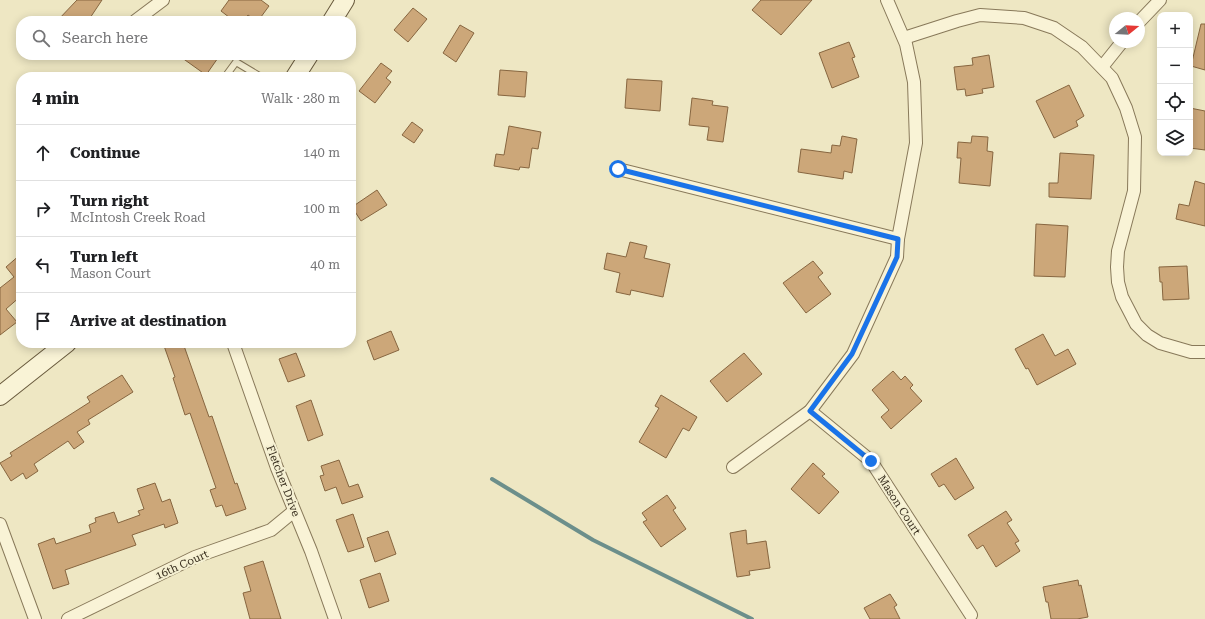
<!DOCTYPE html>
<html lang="en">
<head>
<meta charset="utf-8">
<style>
  :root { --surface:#fff; --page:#f2f2f2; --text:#202124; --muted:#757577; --line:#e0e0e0 }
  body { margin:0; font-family:"Roboto Serif",serif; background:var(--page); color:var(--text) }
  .controls { position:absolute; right:12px; top:12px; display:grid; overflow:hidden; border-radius:8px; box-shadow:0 2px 10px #0003 }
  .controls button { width:36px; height:36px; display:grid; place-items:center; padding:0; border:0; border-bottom:1px solid var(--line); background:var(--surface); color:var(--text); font:20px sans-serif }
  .compass { position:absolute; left:1109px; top:12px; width:36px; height:36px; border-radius:50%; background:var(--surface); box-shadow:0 2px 10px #0003; rotate:72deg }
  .stop { position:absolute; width:12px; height:12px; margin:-9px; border:3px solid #1a73e8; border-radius:50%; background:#fff }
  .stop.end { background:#1a73e8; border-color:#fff; box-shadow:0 1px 4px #0008 }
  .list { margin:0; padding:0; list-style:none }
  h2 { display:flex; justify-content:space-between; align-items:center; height:52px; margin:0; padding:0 16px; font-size:17px }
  h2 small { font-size:13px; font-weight:400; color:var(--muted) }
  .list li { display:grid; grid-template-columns:26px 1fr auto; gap:12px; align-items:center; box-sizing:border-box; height:56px; padding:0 16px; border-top:1px solid var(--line) }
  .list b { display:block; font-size:15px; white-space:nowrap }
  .list p { margin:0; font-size:13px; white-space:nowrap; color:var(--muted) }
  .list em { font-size:13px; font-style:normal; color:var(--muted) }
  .icon { flex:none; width:22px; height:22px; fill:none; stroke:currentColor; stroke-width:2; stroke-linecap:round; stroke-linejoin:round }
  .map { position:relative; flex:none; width:1205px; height:619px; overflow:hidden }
  .search { position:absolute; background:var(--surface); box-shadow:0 2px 10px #0003; left:16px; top:16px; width:340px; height:44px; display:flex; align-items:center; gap:10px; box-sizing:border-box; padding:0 14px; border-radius:16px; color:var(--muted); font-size:15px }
  .panel { position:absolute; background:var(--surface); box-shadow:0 2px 10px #0003; left:16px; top:72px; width:340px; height:276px; border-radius:16px }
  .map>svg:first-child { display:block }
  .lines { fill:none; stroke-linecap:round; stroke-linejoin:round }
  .stream { stroke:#6c8f8b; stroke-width:4 }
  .building { fill:#cca779; stroke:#876640 }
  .service-casing { stroke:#88795a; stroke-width:8 }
  .minor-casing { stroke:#88795a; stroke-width:14 }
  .secondary-casing { stroke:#695a3d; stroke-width:20 }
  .service { stroke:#f9f3d6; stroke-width:6 }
  .minor { stroke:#f9f3d6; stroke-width:12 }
  .secondary { stroke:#f9f3d6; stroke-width:18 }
  .route { stroke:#1a73e8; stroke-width:5 }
  .labels { text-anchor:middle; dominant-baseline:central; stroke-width:4; stroke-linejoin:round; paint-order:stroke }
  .street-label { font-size:11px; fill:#382e1e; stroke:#f5f0d2 }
</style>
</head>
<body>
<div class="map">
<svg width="1205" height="619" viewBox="0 0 1205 619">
  <rect width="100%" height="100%" fill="#eee7c3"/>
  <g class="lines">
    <polyline class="stream" points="492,479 593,540 752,619"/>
  </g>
  <g class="building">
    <polygon points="77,0 102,0 88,21 57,21"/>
    <polygon points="229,0 261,0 269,6 258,21 256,21 248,15 243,21 234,21 221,11"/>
    <polygon points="761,0 812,0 781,35 752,10"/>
    <polygon points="413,8 427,19 408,42 394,30"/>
    <polygon points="1201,24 1205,24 1205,70 1191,66"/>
    <polygon points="460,25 474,33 456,62 443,53"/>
    <polygon points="849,42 855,57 852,58 859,77 832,88 819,53"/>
    <polygon points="178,55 220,55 206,75"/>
    <polygon points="989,55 994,87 982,89 983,93 966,96 965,89 957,90 954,67 973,65 972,58"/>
    <polygon points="381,63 392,71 386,78 391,82 375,103 359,91"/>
    <polygon points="500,70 527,72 525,97 498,95"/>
    <polygon points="627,79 662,81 660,111 625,108"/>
    <polygon points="1069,85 1084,116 1076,121 1078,126 1054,138 1036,101"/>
    <polygon points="692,98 713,101 712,105 728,107 723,142 707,140 709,127 689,125"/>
    <polygon points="1190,108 1205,111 1205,150 1190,148"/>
    <polygon points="412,122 423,130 414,143 402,135"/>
    <polygon points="509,126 541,132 538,149 532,148 529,168 520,167 519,170 494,166 496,154 504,155"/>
    <polygon points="842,136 857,139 852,173 844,171 843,179 798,172 801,149 831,153 832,145 840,146"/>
    <polygon points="972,136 988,137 987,151 993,152 990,186 959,183 961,158 957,158 958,142 971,143"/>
    <polygon points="1060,153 1094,155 1091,199 1049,197 1049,183 1058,183"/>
    <polygon points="1195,181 1205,184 1205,226 1176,219 1179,204 1189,206"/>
    <polygon points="377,190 387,205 361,221 352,207"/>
    <polygon points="1036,224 1068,226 1065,277 1034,276"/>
    <polygon points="630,242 647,246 644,258 670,264 663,297 631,290 630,295 616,292 620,273 604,269 607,253 626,257"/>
    <polygon points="21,254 21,296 6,309 17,322 0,335 0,288 14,277 6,267"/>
    <polygon points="813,261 823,273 818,277 831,294 806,313 783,283"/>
    <polygon points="1187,266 1189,299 1163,300 1162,282 1160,282 1159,267"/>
    <polygon points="391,331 399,350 374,360 367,341"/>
    <polygon points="1043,334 1055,356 1068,349 1076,364 1037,385 1028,368 1026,369 1015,349"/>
    <polygon points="163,343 183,343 209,417 212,416 235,484 237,483 246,509 226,516 222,505 216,507 210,490 216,488 190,413 185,415 173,378 175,377"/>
    <polygon points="296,353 305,376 288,382 279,359"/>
    <polygon points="744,353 762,374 727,402 710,381"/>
    <polygon points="893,371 901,380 905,376 913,385 910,388 922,401 891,429 881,417 889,410 872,390"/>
    <polygon points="122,375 133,392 88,420 90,424 77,432 84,442 74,449 68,441 34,464 38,471 26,479 23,473 11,481 0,463 12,456 10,453 90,402 87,397"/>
    <polygon points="661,395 697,417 689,431 683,428 666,458 639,442 659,408 655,406"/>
    <polygon points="311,400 323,435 308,441 296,406"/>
    <polygon points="956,458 974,488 955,500 944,484 939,487 931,474"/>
    <polygon points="339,460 349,487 358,484 363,497 342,504 336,487 325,491 320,476 324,475 321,466"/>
    <polygon points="813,463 825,474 822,476 839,492 819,514 791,489"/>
    <polygon points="155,483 162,502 170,499 178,523 165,528 164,524 132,535 136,545 65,570 69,584 53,589 38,544 54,538 56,544 91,532 89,525 96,522 95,518 114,512 118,523 140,515 138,511 144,509 137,489"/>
    <polygon points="667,495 676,508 673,510 686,529 661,547 643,522 647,520 642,513"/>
    <polygon points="1006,511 1012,520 1007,523 1019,541 1015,543 1020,551 996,567 983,545 977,549 968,535"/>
    <polygon points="353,514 364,547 348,552 336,520"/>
    <polygon points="746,530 747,544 766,541 770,568 749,571 750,575 737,577 730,533"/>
    <polygon points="388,531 396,554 375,562 367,538"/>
    <polygon points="263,561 281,619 250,619 243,593 251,591 244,567"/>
    <polygon points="380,573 389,601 369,608 360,580"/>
    <polygon points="1078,580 1079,586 1081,585 1088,617 1077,619 1051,619 1048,602 1046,602 1043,587"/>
    <polygon points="890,594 897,605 894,607 900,619 870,619 864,608"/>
  </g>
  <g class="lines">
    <defs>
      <polyline id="service" points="225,77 236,62 261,77"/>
      <g id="minor">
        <polyline points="135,21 163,0"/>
        <polyline points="1139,22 1160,0"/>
        <polyline points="904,38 957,21 980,15 1024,18 1054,28 1082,47 1112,78 1126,108 1135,137 1134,191 1118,251 1117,267 1118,282 1122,297 1136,324 1147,335 1160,343 1191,352 1205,352"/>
        <polyline points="1102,67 1122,42"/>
        <polyline points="618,169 898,239"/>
        <polyline points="233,343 277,468 311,551 335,619"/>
        <polyline points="810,411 871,461 971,615"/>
        <polyline points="733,467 810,411 853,354 897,257 898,239 916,143 914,82 906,44 887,0"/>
        <polyline points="0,524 35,619"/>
        <polyline points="68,619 195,557 271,530 294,511"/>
      </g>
      <g id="secondary">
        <polyline points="332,21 345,0"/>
        <polyline points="295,77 309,55"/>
        <polyline points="0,396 67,343"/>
      </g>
    </defs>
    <use href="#service" class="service-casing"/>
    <use href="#minor" class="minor-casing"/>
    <use href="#secondary" class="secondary-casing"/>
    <use href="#service" class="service"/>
    <use href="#minor" class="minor"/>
    <use href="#secondary" class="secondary"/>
  </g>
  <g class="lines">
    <polyline class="route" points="618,169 898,239 897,257 852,354 810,411 871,461"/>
  </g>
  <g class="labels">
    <g class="street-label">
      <text transform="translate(283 481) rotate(69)">Fletcher Drive</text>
      <text transform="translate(899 505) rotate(57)">Mason Court</text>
      <text transform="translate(182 565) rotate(-24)">16th Court</text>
    </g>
  </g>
</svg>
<div class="controls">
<button>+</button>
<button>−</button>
<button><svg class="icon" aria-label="locate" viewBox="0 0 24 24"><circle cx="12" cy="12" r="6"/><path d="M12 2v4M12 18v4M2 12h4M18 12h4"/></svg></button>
<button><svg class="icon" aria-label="layers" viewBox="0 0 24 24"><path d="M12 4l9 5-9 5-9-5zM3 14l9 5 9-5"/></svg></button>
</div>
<svg class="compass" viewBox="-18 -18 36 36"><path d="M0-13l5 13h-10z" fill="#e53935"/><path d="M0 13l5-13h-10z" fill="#757577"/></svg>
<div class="stop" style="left:618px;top:169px"></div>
<div class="stop end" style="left:871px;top:461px"></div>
<div class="search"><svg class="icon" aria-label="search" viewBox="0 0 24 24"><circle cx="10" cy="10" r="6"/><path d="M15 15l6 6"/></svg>Search here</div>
<section class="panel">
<h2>4 min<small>Walk · 280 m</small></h2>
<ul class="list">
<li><svg class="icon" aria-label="ahead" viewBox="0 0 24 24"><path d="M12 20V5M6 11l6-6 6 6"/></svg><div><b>Continue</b></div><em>140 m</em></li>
<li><svg class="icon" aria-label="right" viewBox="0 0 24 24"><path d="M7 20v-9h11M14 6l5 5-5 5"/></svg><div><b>Turn right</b><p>McIntosh Creek Road</p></div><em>100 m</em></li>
<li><svg class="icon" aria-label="left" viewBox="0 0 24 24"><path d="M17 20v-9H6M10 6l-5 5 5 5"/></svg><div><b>Turn left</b><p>Mason Court</p></div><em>40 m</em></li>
<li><svg class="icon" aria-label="arrive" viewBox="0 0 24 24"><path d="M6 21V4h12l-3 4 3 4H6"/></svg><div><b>Arrive at destination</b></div></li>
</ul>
</section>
</div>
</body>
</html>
